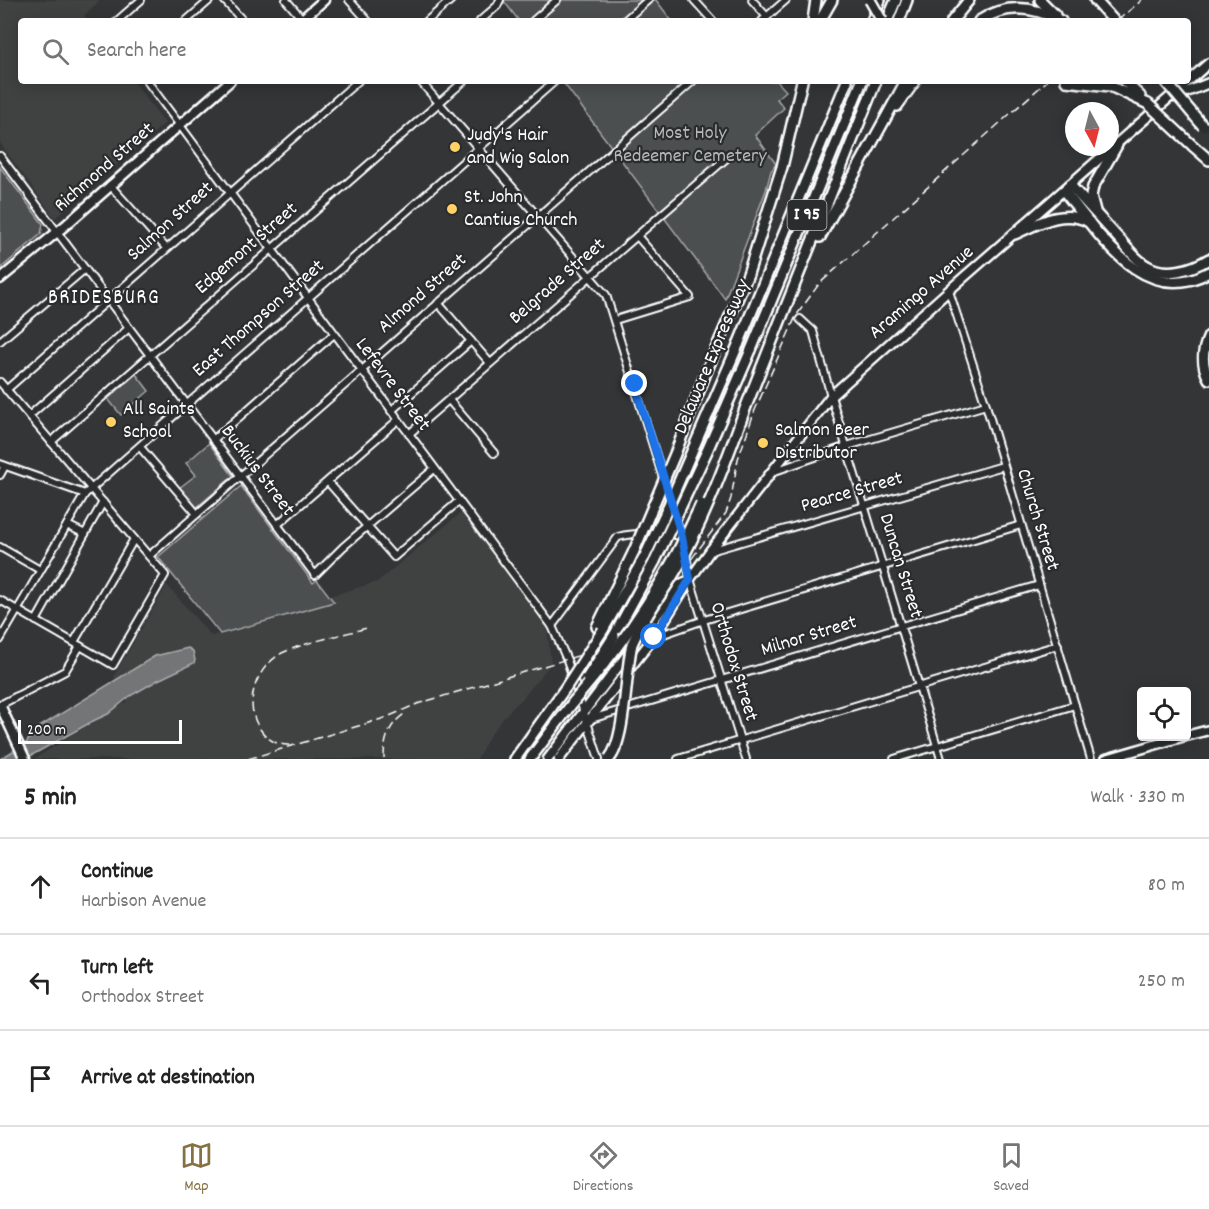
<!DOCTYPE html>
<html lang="en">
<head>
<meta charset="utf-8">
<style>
  :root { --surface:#fff; --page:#f2f2f2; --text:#222; --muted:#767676; --line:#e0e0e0; --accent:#857141 }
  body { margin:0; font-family:Dekko,sans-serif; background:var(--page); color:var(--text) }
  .controls { position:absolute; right:18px; bottom:18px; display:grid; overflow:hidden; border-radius:6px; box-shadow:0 3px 15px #0003 }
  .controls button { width:54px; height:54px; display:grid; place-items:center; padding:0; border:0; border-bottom:2px solid var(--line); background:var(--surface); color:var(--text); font:30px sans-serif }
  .compass { position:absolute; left:1065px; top:102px; width:54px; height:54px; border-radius:50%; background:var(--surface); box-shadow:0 3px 15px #0003; rotate:173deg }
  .scale { position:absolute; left:18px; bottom:15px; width:164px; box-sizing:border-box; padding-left:6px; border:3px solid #fff; border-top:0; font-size:16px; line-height:21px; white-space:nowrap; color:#fff; -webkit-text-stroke:4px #2a2d2e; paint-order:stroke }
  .stop { position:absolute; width:18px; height:18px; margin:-14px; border:4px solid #1a73e8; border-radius:50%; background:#fff }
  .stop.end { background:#1a73e8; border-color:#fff; box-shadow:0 2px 6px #0008 }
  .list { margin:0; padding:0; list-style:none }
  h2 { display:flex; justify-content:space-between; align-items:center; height:78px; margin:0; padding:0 24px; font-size:26px }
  h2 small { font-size:20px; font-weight:400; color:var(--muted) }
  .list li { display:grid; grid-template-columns:39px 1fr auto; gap:18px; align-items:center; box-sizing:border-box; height:96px; padding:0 24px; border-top:2px solid var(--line) }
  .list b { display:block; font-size:22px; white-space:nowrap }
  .list p { margin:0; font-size:20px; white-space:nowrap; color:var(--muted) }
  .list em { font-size:20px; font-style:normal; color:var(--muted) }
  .icon { flex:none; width:33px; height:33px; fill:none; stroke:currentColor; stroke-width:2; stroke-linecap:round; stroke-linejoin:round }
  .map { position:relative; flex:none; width:1209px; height:759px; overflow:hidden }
  .search { position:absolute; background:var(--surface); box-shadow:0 3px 15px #0003; left:18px; right:18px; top:18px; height:66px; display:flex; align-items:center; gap:15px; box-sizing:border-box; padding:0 21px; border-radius:6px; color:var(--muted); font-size:22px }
  .sheet { height:366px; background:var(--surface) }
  nav { display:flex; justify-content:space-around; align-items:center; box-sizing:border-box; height:84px; border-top:2px solid var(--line); background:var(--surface); font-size:16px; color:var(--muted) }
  nav a { display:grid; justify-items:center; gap:3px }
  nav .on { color:var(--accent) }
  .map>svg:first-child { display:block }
  .built { fill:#404243 }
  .green { fill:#4c4f50; stroke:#a6a7a8; stroke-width:1.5 }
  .water { fill:#737576; stroke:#abacad; stroke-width:1.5 }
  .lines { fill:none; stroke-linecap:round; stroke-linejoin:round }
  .minor-casing { stroke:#fff; stroke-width:10 }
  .major-casing { stroke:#fff; stroke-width:13 }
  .highway-casing { stroke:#fff; stroke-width:14 }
  .minor { stroke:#2a2d2e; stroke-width:6 }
  .major { stroke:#2a2d2e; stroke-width:8 }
  .highway { stroke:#2a2d2e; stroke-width:9 }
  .rail { stroke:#fff; stroke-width:1.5; stroke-dasharray:9 4.5; stroke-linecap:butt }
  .highway-bridge-casing { stroke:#fff; stroke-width:14; stroke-linecap:butt }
  .highway-bridge { stroke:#2a2d2e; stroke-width:9 }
  .route { stroke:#1a73e8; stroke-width:8 }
  .poi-dot { fill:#ffd166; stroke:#2a2d2e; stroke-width:2 }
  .labels { text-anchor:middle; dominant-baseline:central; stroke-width:4.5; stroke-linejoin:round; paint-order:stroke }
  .shield { fill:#2a2d2e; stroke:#bfc0c0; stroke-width:1.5 }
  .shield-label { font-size:18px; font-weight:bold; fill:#fff }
  .park-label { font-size:20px; fill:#b7b9b9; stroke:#2a2d2e }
  .poi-label { font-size:20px; fill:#fff; stroke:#2a2d2e; text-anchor:start }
  .street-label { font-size:20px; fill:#fff; stroke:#2a2d2e }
  .neighbourhood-label { font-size:21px; letter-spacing:1.5px; fill:#fff; stroke:#2a2d2e }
</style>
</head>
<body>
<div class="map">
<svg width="1209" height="759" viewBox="0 0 1209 759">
  <rect width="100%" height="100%" fill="#333536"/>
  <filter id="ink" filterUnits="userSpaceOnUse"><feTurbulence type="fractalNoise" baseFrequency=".0167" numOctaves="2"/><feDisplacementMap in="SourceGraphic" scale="12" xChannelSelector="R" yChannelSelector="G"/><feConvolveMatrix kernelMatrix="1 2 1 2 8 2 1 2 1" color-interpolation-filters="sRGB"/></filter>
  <g filter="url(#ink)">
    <g class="built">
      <polygon points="0,0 101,0 84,15 88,21 21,21 21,81 133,81 165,123 55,218 0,143"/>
      <polygon points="462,512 547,629 551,663 522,699 509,711 490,735 477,759 35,759 73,734 127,702 114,676 167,585 211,636 334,602 330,596 377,582"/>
    </g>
    <g class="green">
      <polygon points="503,0 656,0 672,21 519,21"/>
      <polygon points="562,81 777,81 786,91 777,99 784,108 755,135 776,164 771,171 766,190 725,299"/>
      <polygon points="0,167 43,224 41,234 0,269"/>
      <polygon points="136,374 149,391 121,415 108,399"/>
      <polygon points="209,443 233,476 196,508 179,488 196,475 186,463"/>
      <polygon points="241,486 313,583 317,580 334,602 220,634 158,557"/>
    </g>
    <polygon class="water" points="188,648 193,651 195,660 194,663 158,680 130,696 108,714 95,720 25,759 0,759 26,743 36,729 155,656"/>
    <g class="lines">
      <defs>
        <g id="minor">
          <polyline points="224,0 243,21"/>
          <polyline points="286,0 304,21"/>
          <polyline points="349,0 368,21"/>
          <polyline points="694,0 713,21"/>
          <polyline points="752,0 767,17"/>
          <polyline points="117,21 141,0"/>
          <polyline points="186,21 210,0"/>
          <polyline points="427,21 451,0"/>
          <polyline points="480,21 497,6 500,0"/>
          <polyline points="533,21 557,0"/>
          <polyline points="624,21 648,0"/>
          <polyline points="762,21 786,0"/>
          <polyline points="147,81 552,626 567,660 599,759"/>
          <polyline points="420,81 606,295 683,542"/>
          <polyline points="0,156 315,575 343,547 434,469"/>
          <polyline points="110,185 166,248"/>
          <polyline points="949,291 986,405 1091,759"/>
          <polyline points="438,303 490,363"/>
          <polyline points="800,319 813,331 831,396 941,759"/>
          <polyline points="615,320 690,297 637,236"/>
          <polyline points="0,341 85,269"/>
          <polyline points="0,382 165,575 113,665 0,600"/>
          <polyline points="6,390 358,81"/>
          <polyline points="449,400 494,453"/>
          <polyline points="391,411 471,341"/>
          <polyline points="29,416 129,328"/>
          <polyline points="409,434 729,156"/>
          <polyline points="213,440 334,334"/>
          <polyline points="51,442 464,81"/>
          <polyline points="140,447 197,514"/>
          <polyline points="0,464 85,494"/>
          <polyline points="772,472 847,446 986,405"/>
          <polyline points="0,475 5,466"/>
          <polyline points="328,482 394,557 459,501"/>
          <polyline points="67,525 85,534"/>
          <polyline points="277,525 398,420"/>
          <polyline points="0,547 40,570"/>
          <polyline points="710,551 1003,466"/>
          <polyline points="686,555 690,579 746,759"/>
          <polyline points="149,556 693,81"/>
          <polyline points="36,621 103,502"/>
          <path d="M552,626L618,537C632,533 668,531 682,537"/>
          <polyline points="655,637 704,620 1021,525"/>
          <polyline points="0,640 85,494 555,81"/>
          <polyline points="74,642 134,539"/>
          <polyline points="0,705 65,671 80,646"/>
          <polyline points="591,719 1039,585"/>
          <polyline points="678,759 1058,645"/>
          <polyline points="894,759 1075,705"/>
        </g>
        <g id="major">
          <polyline points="300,21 324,0"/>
          <polyline points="1174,97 1209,83"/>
          <polyline points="0,279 67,224 230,81"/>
          <polyline points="0,705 25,759"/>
          <polyline points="1186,736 1209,730"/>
          <polyline points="548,759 680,585 685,582"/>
          <polyline points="559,759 654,637 690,579 710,551 831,396 955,285 1209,63"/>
          <polyline points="1106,759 1185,736"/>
        </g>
        <g id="highway">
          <polyline points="1040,0 1055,15"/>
          <polyline points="1095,0 1114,21"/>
          <polyline points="813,21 816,0"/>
          <polyline points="820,21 832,0"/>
          <polyline points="872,21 880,0"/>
          <polyline points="887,21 896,0"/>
          <polyline points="899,21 907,0"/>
          <polyline points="952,21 969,0"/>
          <path d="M979,21C1006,3 1034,6 1061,21"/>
          <polyline points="1066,81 1110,86 1148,104"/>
          <polyline points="1124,81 1140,96"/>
          <polyline points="897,106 915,81"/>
          <polyline points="1193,146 1209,160"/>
          <path d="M1070,185C1087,204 1104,222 1120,240C1128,249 1136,260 1147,266C1166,277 1191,270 1209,259"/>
          <path d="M1064,191C1100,234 1143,308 1209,272"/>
          <polyline points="1095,211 1091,196 1093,187 1117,145"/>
          <path d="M1015,234C1037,224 1064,208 1089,222"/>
          <polyline points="820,237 906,81"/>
          <path d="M1209,336C1202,351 1201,364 1209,379"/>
          <polyline points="738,345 847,81"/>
          <polyline points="751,350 862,81"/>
          <polyline points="707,370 748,274 782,167 802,81"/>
          <polyline points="745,409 876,81"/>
          <polyline points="597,627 634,551"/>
          <polyline points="603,630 645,556"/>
          <polyline points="614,636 655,561"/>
          <polyline points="515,759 566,687"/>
          <polyline points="530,759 574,701"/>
        </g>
      </defs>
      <use href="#minor" class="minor-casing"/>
      <use href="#major" class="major-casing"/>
      <use href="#highway" class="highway-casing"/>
      <use href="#minor" class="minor"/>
      <use href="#major" class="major"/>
      <use href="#highway" class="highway"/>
      <g class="rail">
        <polyline points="1117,21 1142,0"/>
        <path d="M290,745C275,746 264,737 257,724C244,699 258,666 282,653C306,642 341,635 367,628"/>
        <path d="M384,758C384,739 389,725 404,714"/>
        <polyline points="248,759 385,718 417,704 584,654 608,646 630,633 647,618 726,513 731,498 738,459 755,410 796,316 819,284 1047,81"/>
      </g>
      <defs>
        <g id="highway-bridge">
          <polyline points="870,0 882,21"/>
          <polyline points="1165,81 1203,126"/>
          <polyline points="1148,104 1193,146"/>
          <polyline points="634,551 675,454 707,370"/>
          <polyline points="645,556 664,516 738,345"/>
          <polyline points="655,561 707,451 751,350"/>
          <polyline points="587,678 614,636"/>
          <polyline points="566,687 603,630"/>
          <path d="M574,701C625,642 669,576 701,504"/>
          <path d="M609,759C626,740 625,672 632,644C644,616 664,592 679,565C706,515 726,462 745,409"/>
        </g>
      </defs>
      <use href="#highway-bridge" class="highway-bridge-casing"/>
      <use href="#highway-bridge" class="highway-bridge"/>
    </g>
  </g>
  <g class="lines" filter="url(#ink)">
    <polyline class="route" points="635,384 682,537 690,579 654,637"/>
  </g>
  <g class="poi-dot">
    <circle cx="455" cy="147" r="6"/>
    <circle cx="452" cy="209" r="6"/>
    <circle cx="111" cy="422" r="6"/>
    <circle cx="763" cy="443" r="6"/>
  </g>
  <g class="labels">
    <rect class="shield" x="787.5" y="200" width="39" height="30" rx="4.5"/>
    <g class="shield-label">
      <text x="807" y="215">I 95</text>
    </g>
    <g class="park-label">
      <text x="690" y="134">Most Holy<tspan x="690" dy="23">Redeemer Cemetery</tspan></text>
    </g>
    <g class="poi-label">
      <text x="467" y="136">Judy's Hair<tspan x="467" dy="23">and Wig Salon</tspan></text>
      <text x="464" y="198">St. John<tspan x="464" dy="23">Cantius Church</tspan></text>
      <text x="123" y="410">All Saints<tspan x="123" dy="23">School</tspan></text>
      <text x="775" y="431">Salmon Beer<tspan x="775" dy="23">Distributor</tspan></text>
    </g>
    <g class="street-label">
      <text transform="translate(105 168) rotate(-41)">Richmond Street</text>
      <text transform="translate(171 222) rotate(-42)">Salmon Street</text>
      <text transform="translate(247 249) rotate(-41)">Edgemont Street</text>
      <text transform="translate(558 282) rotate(-41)">Belgrade Street</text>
      <text transform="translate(922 293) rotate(-41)">Aramingo Avenue</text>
      <text transform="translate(423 294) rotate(-41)">Almond Street</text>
      <text transform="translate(259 319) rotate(-41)">East Thompson Street</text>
      <text transform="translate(713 357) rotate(-67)">Delaware Expressway</text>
      <text transform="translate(392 385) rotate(53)">Lefevre Street</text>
      <text transform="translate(257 471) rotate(53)">Buckius Street</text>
      <text transform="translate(852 493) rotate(-16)">Pearce Street</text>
      <text transform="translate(1037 520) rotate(73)">Church Street</text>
      <text transform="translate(900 566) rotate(73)">Duncan Street</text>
      <text transform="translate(809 637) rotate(-17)">Milnor Street</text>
      <text transform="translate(733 662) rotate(73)">Orthodox Street</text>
    </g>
    <g class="neighbourhood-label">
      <text x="104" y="299">BRIDESBURG</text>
    </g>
  </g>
</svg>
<div class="controls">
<button><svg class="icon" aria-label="locate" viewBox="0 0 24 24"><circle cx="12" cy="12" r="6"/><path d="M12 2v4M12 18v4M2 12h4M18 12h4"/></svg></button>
</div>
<svg class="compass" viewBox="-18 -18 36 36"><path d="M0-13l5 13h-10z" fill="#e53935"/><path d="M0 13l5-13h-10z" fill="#767676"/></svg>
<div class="scale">200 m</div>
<div class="stop" style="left:654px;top:637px"></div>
<div class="stop end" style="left:635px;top:384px"></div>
<div class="search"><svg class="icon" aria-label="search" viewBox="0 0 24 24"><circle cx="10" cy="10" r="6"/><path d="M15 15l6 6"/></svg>Search here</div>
</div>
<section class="sheet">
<h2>5 min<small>Walk · 330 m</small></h2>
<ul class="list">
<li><svg class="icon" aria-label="ahead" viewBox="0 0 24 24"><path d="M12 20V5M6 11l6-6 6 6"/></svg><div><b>Continue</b><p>Harbison Avenue</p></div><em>80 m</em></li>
<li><svg class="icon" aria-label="left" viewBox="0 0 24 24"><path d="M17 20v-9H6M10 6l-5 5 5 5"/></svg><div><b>Turn left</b><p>Orthodox Street</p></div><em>250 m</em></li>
<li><svg class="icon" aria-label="arrive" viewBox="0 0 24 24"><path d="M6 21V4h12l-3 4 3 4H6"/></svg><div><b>Arrive at destination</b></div></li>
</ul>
</section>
<nav>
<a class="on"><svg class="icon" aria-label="map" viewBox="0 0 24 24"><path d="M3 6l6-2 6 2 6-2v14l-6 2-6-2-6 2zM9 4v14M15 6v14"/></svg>Map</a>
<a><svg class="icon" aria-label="directions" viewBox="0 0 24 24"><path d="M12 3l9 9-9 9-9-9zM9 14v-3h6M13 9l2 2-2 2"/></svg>Directions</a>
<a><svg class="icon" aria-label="saved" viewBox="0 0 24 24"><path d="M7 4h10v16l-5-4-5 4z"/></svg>Saved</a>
</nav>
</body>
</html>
